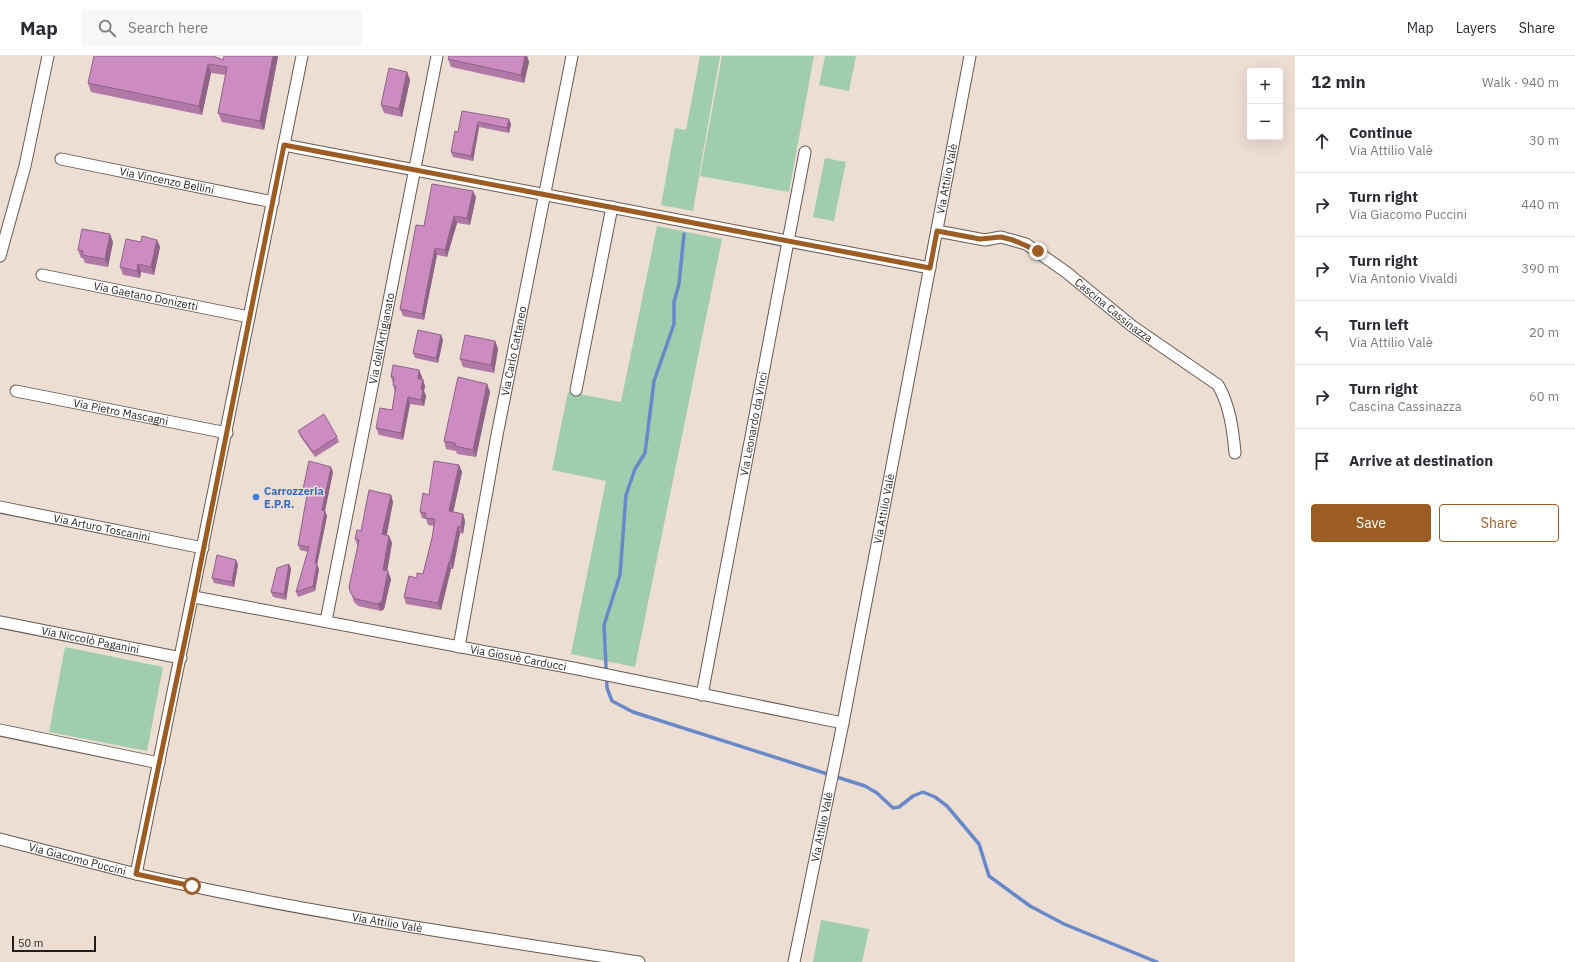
<!DOCTYPE html>
<html lang="en">
<head>
<meta charset="utf-8">
<style>
  :root { --surface:#fff; --page:#f7f7f7; --text:#2b2b33; --muted:#7c7c81; --line:#e1e1e2; --accent:#9c5d24 }
  body { margin:0; font-family:"IBM Plex Sans",sans-serif; background:var(--page); color:var(--text) }
  .controls { position:absolute; right:12px; top:12px; display:grid; overflow:hidden; border-radius:4px; box-shadow:0 4px 16px #0002 }
  .controls button { width:36px; height:36px; display:grid; place-items:center; padding:0; border:0; border-bottom:1px solid var(--line); background:var(--surface); color:var(--text); font:20px sans-serif }
  .scale { position:absolute; left:12px; bottom:10px; width:84px; box-sizing:border-box; padding-left:4px; border:2px solid #231e1a; border-top:0; font-size:11px; line-height:14px; white-space:nowrap; color:#231e1a; -webkit-text-stroke:3px #edded4; paint-order:stroke }
  .stop { position:absolute; width:12px; height:12px; margin:-9px; border:3px solid #9c5d24; border-radius:50%; background:#fff }
  .stop.end { background:#9c5d24; border-color:#fff; box-shadow:0 1px 4px #0008 }
  .list { margin:0; padding:0; list-style:none }
  h2 { display:flex; justify-content:space-between; align-items:center; height:52px; margin:0; padding:0 16px; font-size:17px }
  h2 small { font-size:13px; font-weight:400; color:var(--muted) }
  .list li { display:grid; grid-template-columns:26px 1fr auto; gap:12px; align-items:center; box-sizing:border-box; height:64px; padding:0 16px; border-top:1px solid var(--line) }
  .list b { display:block; font-size:15px; white-space:nowrap }
  .list p { margin:0; font-size:13px; white-space:nowrap; color:var(--muted) }
  .list em { font-size:13px; font-style:normal; color:var(--muted) }
  .actions { display:flex; gap:8px; padding:12px 16px }
  .actions a { flex:1; padding:9px 0; border:1px solid var(--accent); border-radius:4px; text-align:center; font-size:14px; color:var(--accent) }
  .actions .main { background:var(--accent); color:#fff }
  .icon { flex:none; width:22px; height:22px; fill:none; stroke:currentColor; stroke-width:2; stroke-linecap:round; stroke-linejoin:round }
  .map { position:relative; flex:none; width:1295px; height:906px; overflow:hidden }
  header { display:flex; align-items:center; gap:24px; box-sizing:border-box; height:56px; padding:0 20px; background:var(--surface); border-bottom:1px solid var(--line) }
  header strong { font-size:19px }
  nav { display:flex; gap:22px; margin-inline-start:auto; font-size:14px }
  .search { width:280px; height:36px; background:var(--page); display:flex; align-items:center; gap:10px; box-sizing:border-box; padding:0 14px; border-radius:4px; color:var(--muted); font-size:15px }
  main { display:flex }
  aside { flex:1; background:var(--surface) }
  .map>svg:first-child { display:block }
  .green { fill:#9fcdae }
  .lines { fill:none; stroke-linecap:round; stroke-linejoin:round }
  .stream { stroke:#6889c9; stroke-width:3.5 }
  .minor-casing { stroke:#675a52; stroke-width:13 }
  .minor { stroke:#fff; stroke-width:11 }
  .wall { fill:#af78a6 }
  .shaded-wall { fill:#8f6287 }
  .building { fill:#cc8cc1; stroke:#8f6287 }
  .route { stroke:#9c5d24; stroke-width:5 }
  .shop-dot { fill:#3f7fe0; stroke:#edded4; stroke-width:1.5 }
  .labels { text-anchor:middle; dominant-baseline:central; stroke-width:3; stroke-linejoin:round; paint-order:stroke }
  .street-label { font-size:11px; fill:#231e1a; stroke:#edded4 }
  .shop-label { font-size:11px; font-weight:bold; fill:#366cbe; stroke:#edded4; text-anchor:start }
</style>
</head>
<body>
<header>
<strong>Map</strong>
<div class="search"><svg class="icon" aria-label="search" viewBox="0 0 24 24"><circle cx="10" cy="10" r="6"/><path d="M15 15l6 6"/></svg>Search here</div>
<nav><a>Map</a><a>Layers</a><a>Share</a></nav>
</header>
<main>
<div class="map">
<svg width="1295" height="906" viewBox="0 0 1295 906">
  <rect width="100%" height="100%" fill="#edded4"/>
  <g class="green">
    <polygon points="700,0 720,0 693,155 661,149 675,72 686,74"/>
    <polygon points="722,0 814,0 789,136 700,120"/>
    <polygon points="825,0 856,0 849,35 819,29"/>
    <polygon points="825,102 846,106 834,165 813,161"/>
    <polygon points="657,170 722,183 635,611 571,598 606,425 552,414 568,336 621,346"/>
    <polygon points="65,591 163,611 147,695 49,676"/>
    <polygon points="821,864 869,873 862,906 813,906"/>
  </g>
  <g class="lines">
    <polyline class="stream" points="684,178 679,228 674,246 674,268 654,325 645,397 635,413 626,439 620,519 604,569 607,632 612,645 633,656 865,730 877,737 893,752 899,751 913,740 923,736 935,741 947,750 979,788 989,820 1030,850 1064,868 1157,906"/>
    <defs>
      <g id="minor">
        <polyline points="284,89 930,212"/>
        <path id="s1" d="M61,103L273,146"/>
        <path id="s2" d="M937,175L985,184L1001,181L1026,188L1066,216L1132,270L1218,329C1230,350 1233,374 1235,397"/>
        <polyline points="0,200 25,110 48,0"/>
        <path id="s3" d="M42,219L249,261"/>
        <polyline points="576,334 612,151"/>
        <path id="s4" d="M16,335L227,377"/>
        <path id="s5" d="M0,451L203,492"/>
        <path id="s6" d="M194,541L578,613L843,667"/>
        <path id="s7" d="M326,565L437,0"/>
        <path id="s8" d="M0,566L181,602"/>
        <path id="s9" d="M459,591L497,379L572,0"/>
        <path id="s10" d="M702,639L805,96"/>
        <polyline points="0,674 159,707"/>
        <path id="s11" d="M0,783L136,818L302,0"/>
        <path id="s12" d="M136,818C302,856 471,880 639,906"/>
        <path id="s13" d="M794,906L843,667L970,0"/>
      </g>
    </defs>
    <use href="#minor" class="minor-casing"/>
    <use href="#minor" class="minor"/>
  </g>
  <g class="wall">
    <polygon points="278,0 264,74 222,66 218,57 226,19 211,17 202,59 91,36 88,27 223,4"/>
    <polygon points="449,0 527,0 529,6 524,27 451,11 448,3"/>
    <polygon points="407,16 410,24 402,61 384,57 381,49"/>
    <polygon points="462,55 511,68 509,77 479,71 473,105 453,101 451,96 458,76"/>
    <polygon points="476,141 470,169 457,167 447,201 437,199 424,264 403,260 400,253 424,170"/>
    <polygon points="157,184 160,191 154,219 141,216 140,222 123,219 120,211 141,186"/>
    <polygon points="113,186 108,211 85,207 83,202 81,202 78,194"/>
    <polygon points="441,279 443,284 438,307 415,302 413,297"/>
    <polygon points="495,285 498,293 494,317 463,311 460,303"/>
    <polygon points="419,314 422,321 421,323 425,330 424,335 426,340 424,350 410,348 403,384 379,379 376,372 392,354 395,336 393,329 393,327 391,321"/>
    <polygon points="487,328 490,336 476,401 457,398 456,395 446,393 444,385"/>
    <polygon points="298,375 337,381 339,386 315,401 300,380"/>
    <polygon points="459,409 462,416 453,456 463,458 465,465 463,478 460,477 453,513 451,513 441,554 406,548 404,541 417,522 423,518 432,482 434,470 428,469 426,463 422,462 420,456 429,439"/>
    <polygon points="333,416 325,455 327,460 317,509 319,513 315,535 298,541 296,536 308,496 300,494 298,489 308,439 305,438 303,433"/>
    <polygon points="391,439 393,446 387,479 389,480 392,487 387,515 391,523 384,553 381,555 358,550 354,546 349,531 358,491 355,483"/>
    <polygon points="236,504 238,509 234,531 214,527 212,522"/>
    <polygon points="289,508 291,513 286,544 273,541 271,536"/>
  </g>
  <g class="shaded-wall">
    <polygon points="273,0 278,0 264,74 260,65"/>
    <polygon points="525,0 527,0 529,6 524,27 521,19"/>
    <polygon points="208,8 211,17 202,59 199,50"/>
    <polygon points="407,16 410,24 402,61 399,53"/>
    <polygon points="509,63 511,68 509,77 507,72"/>
    <polygon points="478,66 479,71 473,105 471,100"/>
    <polygon points="473,135 476,141 470,169 467,162"/>
    <polygon points="454,160 457,167 447,201 445,194"/>
    <polygon points="110,178 113,186 108,211 105,203"/>
    <polygon points="157,184 160,191 154,219 151,211"/>
    <polygon points="435,192 437,199 424,264 422,258"/>
    <polygon points="138,208 141,216 140,222 137,215"/>
    <polygon points="441,279 443,284 438,307 436,302"/>
    <polygon points="495,285 498,293 494,317 491,309"/>
    <polygon points="419,314 422,321 420,329 418,323"/>
    <polygon points="423,323 425,330 424,335 426,340 424,350 421,344 421,333"/>
    <polygon points="487,328 490,336 476,401 473,394"/>
    <polygon points="408,341 410,348 403,384 401,377"/>
    <polygon points="459,409 462,416 452,462 449,455"/>
    <polygon points="331,411 333,416 324,459 322,454"/>
    <polygon points="391,439 393,446 385,486 382,478"/>
    <polygon points="325,455 327,460 317,509 319,513 315,535 313,530 315,507"/>
    <polygon points="463,458 465,465 463,478 461,471"/>
    <polygon points="458,470 460,477 453,513 450,506"/>
    <polygon points="389,480 392,487 386,522 383,514"/>
    <polygon points="236,504 238,509 234,531 232,526"/>
    <polygon points="449,506 451,513 441,554 438,547"/>
    <polygon points="289,508 291,513 286,544 284,538"/>
    <polygon points="388,515 391,523 384,553 381,555 378,548"/>
  </g>
  <g class="building">
    <polygon points="94,0 213,0 223,4 224,0 273,0 260,65 218,57 227,11 208,8 199,50 88,27"/>
    <polygon points="449,0 525,0 521,19 448,3"/>
    <polygon points="389,12 407,16 399,53 381,49"/>
    <polygon points="462,55 509,63 507,72 478,66 471,100 451,96 455,75 458,76"/>
    <polygon points="432,128 473,135 467,162 454,160 445,194 435,192 422,258 400,253 416,169 424,170"/>
    <polygon points="82,173 110,178 105,203 82,199 83,195 78,194"/>
    <polygon points="142,180 157,184 151,211 138,208 137,215 120,211 126,183 141,186"/>
    <polygon points="418,274 441,279 436,302 413,297"/>
    <polygon points="465,279 495,285 491,309 460,303"/>
    <polygon points="393,309 419,314 418,323 423,323 421,333 423,333 421,344 408,341 401,377 376,372 380,352 392,354 396,330 393,329 394,321 391,321"/>
    <polygon points="458,321 487,328 473,394 455,390 455,387 444,385"/>
    <polygon points="324,358 337,381 313,396 298,375"/>
    <polygon points="309,405 331,411 322,454 325,455 315,507 317,508 313,530 296,536 309,491 298,489 308,434 303,433"/>
    <polygon points="434,405 459,409 449,455 463,458 461,471 458,470 450,506 449,506 438,547 404,541 409,520 417,522 417,517 423,518 432,482 435,463 425,462 426,457 420,456 423,437 429,439"/>
    <polygon points="369,434 391,439 382,478 389,480 383,514 388,515 382,545 378,548 356,543 351,538 349,531 359,484 355,483 357,474 361,475"/>
    <polygon points="217,499 236,504 232,526 212,522"/>
    <polygon points="289,508 284,538 271,536 277,512"/>
  </g>
  <g class="lines">
    <polyline class="route" points="192,830 136,818 194,541 284,89 930,212 937,175 980,183 1001,181 1013,184 1038,195"/>
  </g>
  <circle class="shop-dot" cx="256" cy="441" r="4"/>
  <g class="labels">
    <g class="street-label">
      <text stroke="none"><textPath href="#s13" startOffset="798">Via Attilio Valè</textPath></text>
      <text stroke="none"><textPath href="#s1" startOffset="108">Via Vincenzo Bellini</textPath></text>
      <text stroke="none"><textPath href="#s3" startOffset="106">Via Gaetano Donizetti</textPath></text>
      <text stroke="none"><textPath href="#s2" startOffset="201">Cascina Cassinazza</textPath></text>
      <text stroke="none"><textPath href="#s7" startOffset="288">Via dell'Artigianato</textPath></text>
      <text stroke="none"><textPath href="#s9" startOffset="301">Via Carlo Cattaneo</textPath></text>
      <text stroke="none"><textPath href="#s4" startOffset="107">Via Pietro Mascagni</textPath></text>
      <text stroke="none"><textPath href="#s10" startOffset="276">Via Leonardo da Vinci</textPath></text>
      <text stroke="none"><textPath href="#s13" startOffset="462">Via Attilio Valè</textPath></text>
      <text stroke="none"><textPath href="#s5" startOffset="104">Via Arturo Toscanini</textPath></text>
      <text stroke="none"><textPath href="#s8" startOffset="92">Via Niccolò Paganini</textPath></text>
      <text stroke="none"><textPath href="#s6" startOffset="330">Via Giosuè Carducci</textPath></text>
      <text stroke="none"><textPath href="#s13" startOffset="138">Via Attilio Valè</textPath></text>
      <text stroke="none"><textPath href="#s11" startOffset="80">Via Giacomo Puccini</textPath></text>
      <text stroke="none"><textPath href="#s12" startOffset="256">Via Attilio Valè</textPath></text>
    </g>
    <g class="shop-label">
      <text x="264" y="435">Carrozzeria<tspan x="264" dy="13">E.P.R.</tspan></text>
    </g>
  </g>
</svg>
<div class="controls">
<button>+</button>
<button>−</button>
</div>
<div class="scale">50 m</div>
<div class="stop" style="left:192px;top:830px"></div>
<div class="stop end" style="left:1038px;top:195px"></div>
</div>
<aside>
<h2>12 min<small>Walk · 940 m</small></h2>
<ul class="list">
<li><svg class="icon" aria-label="ahead" viewBox="0 0 24 24"><path d="M12 20V5M6 11l6-6 6 6"/></svg><div><b>Continue</b><p>Via Attilio Valè</p></div><em>30 m</em></li>
<li><svg class="icon" aria-label="right" viewBox="0 0 24 24"><path d="M7 20v-9h11M14 6l5 5-5 5"/></svg><div><b>Turn right</b><p>Via Giacomo Puccini</p></div><em>440 m</em></li>
<li><svg class="icon" aria-label="right" viewBox="0 0 24 24"><path d="M7 20v-9h11M14 6l5 5-5 5"/></svg><div><b>Turn right</b><p>Via Antonio Vivaldi</p></div><em>390 m</em></li>
<li><svg class="icon" aria-label="left" viewBox="0 0 24 24"><path d="M17 20v-9H6M10 6l-5 5 5 5"/></svg><div><b>Turn left</b><p>Via Attilio Valè</p></div><em>20 m</em></li>
<li><svg class="icon" aria-label="right" viewBox="0 0 24 24"><path d="M7 20v-9h11M14 6l5 5-5 5"/></svg><div><b>Turn right</b><p>Cascina Cassinazza</p></div><em>60 m</em></li>
<li><svg class="icon" aria-label="arrive" viewBox="0 0 24 24"><path d="M6 21V4h12l-3 4 3 4H6"/></svg><div><b>Arrive at destination</b></div></li>
</ul>
<div class="actions"><a class="main">Save</a><a>Share</a></div>
</aside>
</main>
</body>
</html>
